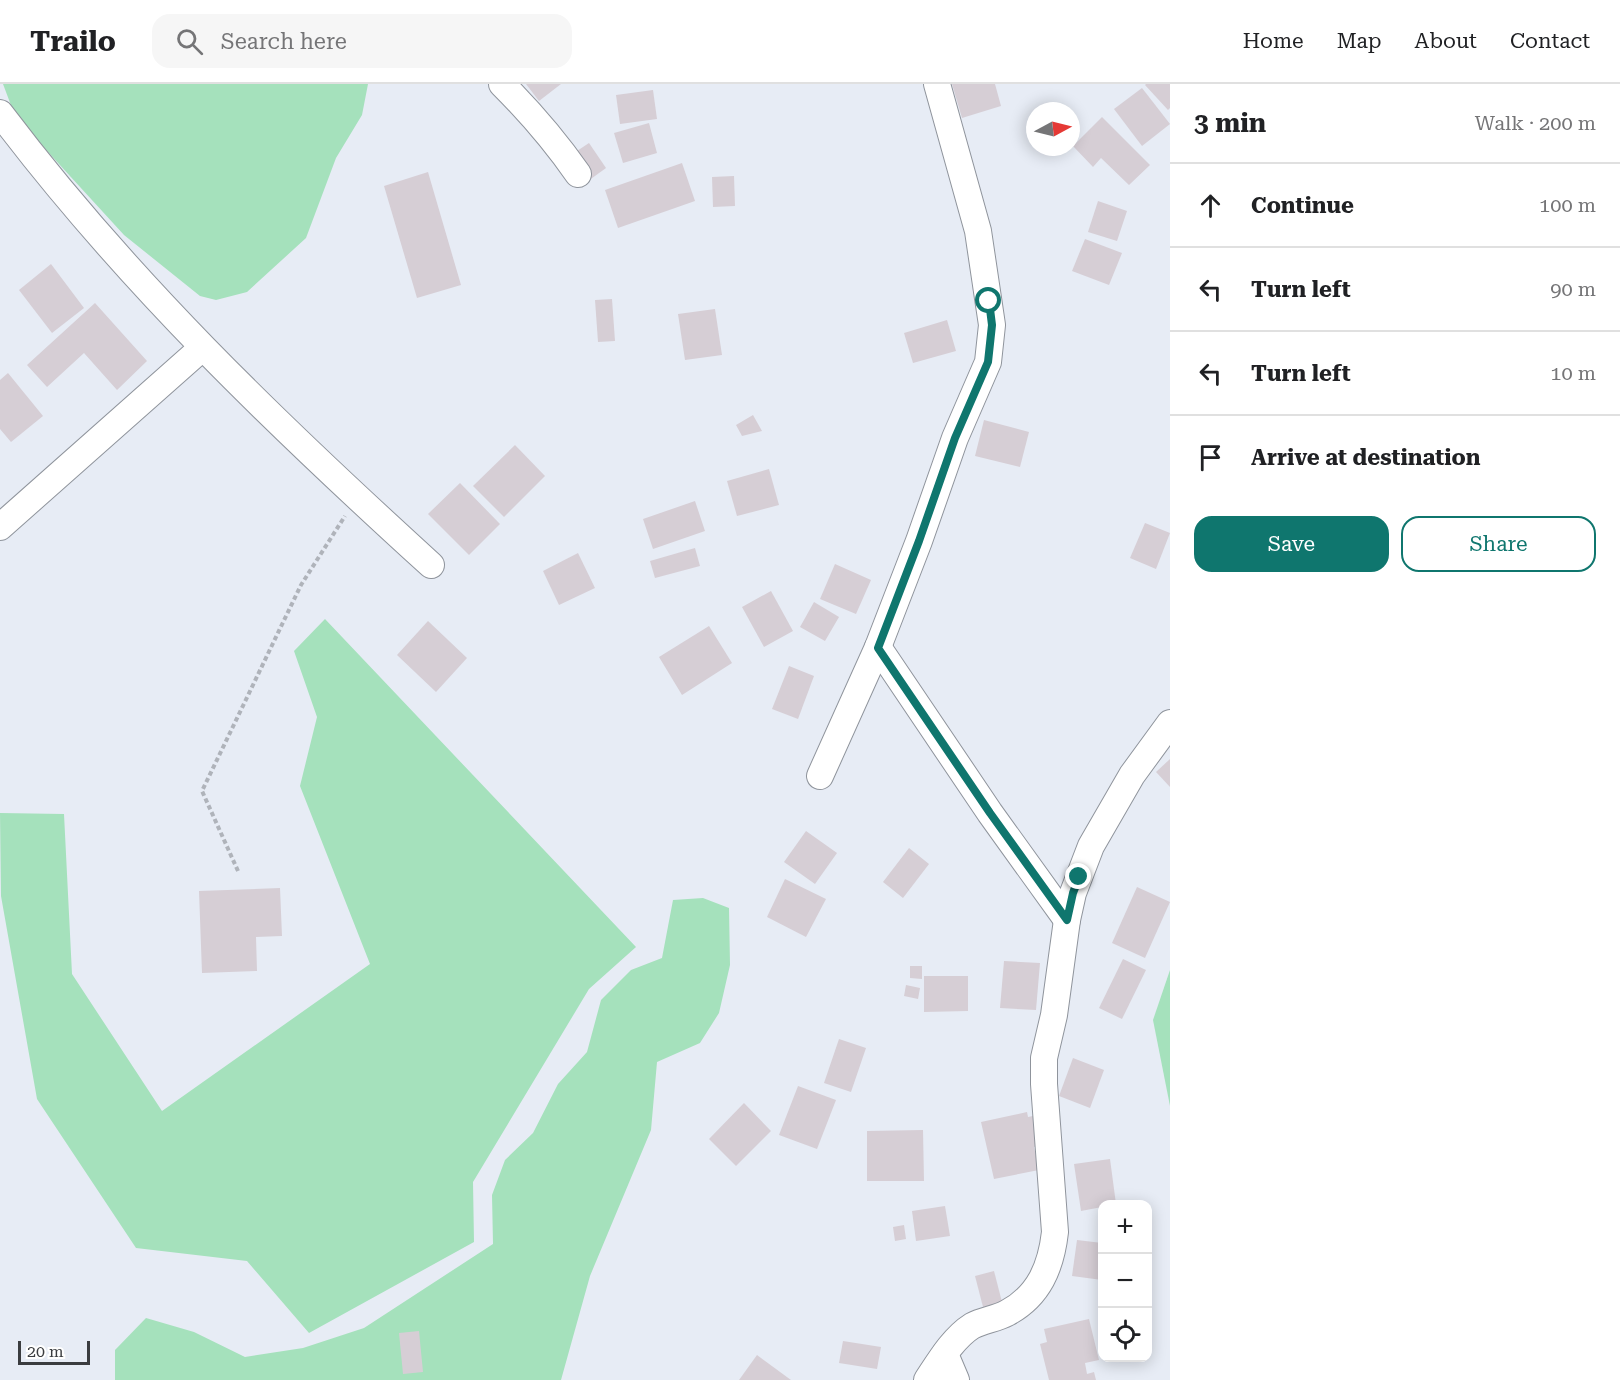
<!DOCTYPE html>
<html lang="en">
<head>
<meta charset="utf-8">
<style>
  :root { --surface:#fff; --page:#f6f6f6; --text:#202124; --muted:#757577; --line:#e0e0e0; --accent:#0f766e }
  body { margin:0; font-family:"Roboto Serif",serif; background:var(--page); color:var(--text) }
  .controls { position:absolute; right:18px; bottom:18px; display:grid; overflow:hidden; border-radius:12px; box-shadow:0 3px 15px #0003 }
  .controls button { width:54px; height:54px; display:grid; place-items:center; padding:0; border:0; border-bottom:2px solid var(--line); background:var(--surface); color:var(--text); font:30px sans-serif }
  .compass { position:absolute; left:1026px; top:18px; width:54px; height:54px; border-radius:50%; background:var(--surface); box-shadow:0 3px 15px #0003; rotate:83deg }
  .scale { position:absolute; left:18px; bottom:15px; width:72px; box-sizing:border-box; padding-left:6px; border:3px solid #3a3c3f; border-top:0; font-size:16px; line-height:21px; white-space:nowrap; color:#3a3c3f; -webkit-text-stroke:4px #fff; paint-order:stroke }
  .stop { position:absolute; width:18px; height:18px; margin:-14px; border:4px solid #0f766e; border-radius:50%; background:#fff }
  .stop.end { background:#0f766e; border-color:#fff; box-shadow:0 2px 6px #0008 }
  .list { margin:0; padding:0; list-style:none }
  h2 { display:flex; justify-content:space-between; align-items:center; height:78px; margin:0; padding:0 24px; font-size:26px }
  h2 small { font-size:20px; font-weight:400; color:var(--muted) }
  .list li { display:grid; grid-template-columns:39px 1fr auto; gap:18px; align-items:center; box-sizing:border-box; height:84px; padding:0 24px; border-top:2px solid var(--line) }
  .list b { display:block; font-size:22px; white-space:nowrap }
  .list em { font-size:20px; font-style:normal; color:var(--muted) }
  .actions { display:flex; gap:12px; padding:18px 24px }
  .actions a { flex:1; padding:14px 0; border:2px solid var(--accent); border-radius:18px; text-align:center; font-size:21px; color:var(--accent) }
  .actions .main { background:var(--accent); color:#fff }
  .icon { flex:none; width:33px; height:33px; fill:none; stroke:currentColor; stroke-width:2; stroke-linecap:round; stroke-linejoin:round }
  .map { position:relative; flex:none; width:1170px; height:1296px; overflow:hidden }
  header { display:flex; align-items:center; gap:36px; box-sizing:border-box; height:84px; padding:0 30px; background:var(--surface); border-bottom:2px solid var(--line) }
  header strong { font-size:28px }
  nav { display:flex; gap:33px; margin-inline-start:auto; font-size:21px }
  .search { width:420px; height:54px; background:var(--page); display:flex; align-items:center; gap:15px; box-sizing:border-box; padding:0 21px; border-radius:18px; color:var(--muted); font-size:22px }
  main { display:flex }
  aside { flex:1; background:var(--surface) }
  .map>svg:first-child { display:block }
  .green { fill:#a5e1bc }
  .building { fill:#d6ced5 }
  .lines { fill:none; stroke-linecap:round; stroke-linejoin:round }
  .minor-casing { stroke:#8f949c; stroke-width:28 }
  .path { stroke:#afb3ba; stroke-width:4; stroke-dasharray:4.5 3; stroke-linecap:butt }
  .minor { stroke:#fff; stroke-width:26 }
  .route { stroke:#0f766e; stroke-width:8 }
</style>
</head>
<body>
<header>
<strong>Trailo</strong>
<div class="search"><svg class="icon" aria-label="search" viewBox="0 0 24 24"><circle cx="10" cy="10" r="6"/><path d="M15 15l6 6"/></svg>Search here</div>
<nav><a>Home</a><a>Map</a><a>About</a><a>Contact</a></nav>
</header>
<main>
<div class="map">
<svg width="1170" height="1296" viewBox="0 0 1170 1296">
  <rect width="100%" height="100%" fill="#e7ecf5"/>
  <g class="green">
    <polygon points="3,0 368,0 362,31 336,74 306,154 247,208 216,216 200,212 124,151 15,32"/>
    <polygon points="325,535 636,863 589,905 473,1098 474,1158 309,1249 247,1177 136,1164 37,1015 1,812 0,729 64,730 72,890 162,1027 370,880 300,702 317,633 294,567"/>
    <polygon points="703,814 729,824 730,881 719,929 700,959 657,978 651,1046 590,1192 561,1296 115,1296 115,1266 146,1234 194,1248 245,1273 303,1264 364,1244 493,1160 492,1111 505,1076 533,1049 558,1000 587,968 601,916 631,886 662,874 673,816"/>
    <polygon points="1170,886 1170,1022 1153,936"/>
  </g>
  <g class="building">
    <polygon points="526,0 561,0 539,17"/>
    <polygon points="952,0 995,0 1001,22 962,34"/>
    <polygon points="1146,0 1170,0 1170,24 1168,26 1145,1"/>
    <polygon points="1142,4 1170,40 1142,62 1114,25"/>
    <polygon points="653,6 657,35 620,40 616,11"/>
    <polygon points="1102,33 1150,81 1129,101 1101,74 1093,83 1073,62"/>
    <polygon points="649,39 657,69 623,79 614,49"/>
    <polygon points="589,59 606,84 588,97 571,71"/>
    <polygon points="682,79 695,117 618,144 605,106"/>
    <polygon points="428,88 461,201 417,214 384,102"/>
    <polygon points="734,92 735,122 713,123 712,93"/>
    <polygon points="1098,117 1127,127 1117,157 1088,148"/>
    <polygon points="1085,155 1122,169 1109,201 1072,187"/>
    <polygon points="51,180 84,224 52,249 19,206"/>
    <polygon points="612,215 615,257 598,258 595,216"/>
    <polygon points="95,219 147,277 117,306 84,269 47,303 27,281"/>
    <polygon points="715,225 722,271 685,276 678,230"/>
    <polygon points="947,236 956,267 913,279 904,249"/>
    <polygon points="8,289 43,332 11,358 0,345 0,296"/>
    <polygon points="753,331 762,347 742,352 736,341"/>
    <polygon points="984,336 1029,348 1020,383 975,372"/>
    <polygon points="515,361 545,392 504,433 473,402"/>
    <polygon points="769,385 779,421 737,432 727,397"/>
    <polygon points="460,399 500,440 469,471 428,430"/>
    <polygon points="695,417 705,447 653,465 643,435"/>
    <polygon points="1145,439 1170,449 1156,485 1130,474"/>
    <polygon points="695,464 700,482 655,494 650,477"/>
    <polygon points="578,469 595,504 559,521 543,487"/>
    <polygon points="835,480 871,496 856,530 820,515"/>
    <polygon points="771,507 793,547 764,563 742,523"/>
    <polygon points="814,518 839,533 825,557 800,543"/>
    <polygon points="428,537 467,574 436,608 397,571"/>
    <polygon points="709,542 732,579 682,611 659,573"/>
    <polygon points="789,582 814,592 798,635 772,625"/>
    <polygon points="1170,675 1170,703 1156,688"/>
    <polygon points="806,747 837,769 815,800 784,778"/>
    <polygon points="909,764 929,780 903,814 883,798"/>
    <polygon points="785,795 826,815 806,853 767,833"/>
    <polygon points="1137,803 1170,818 1145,874 1112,859"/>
    <polygon points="280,804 282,852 256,853 257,887 202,889 199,807"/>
    <polygon points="1123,875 1146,886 1122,935 1099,924"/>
    <polygon points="1004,877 1040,879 1036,926 1000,924"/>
    <polygon points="910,882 922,882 922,895 910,894"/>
    <polygon points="924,892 968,892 968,927 924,928"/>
    <polygon points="906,901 920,904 918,915 904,912"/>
    <polygon points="839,955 866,964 851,1008 824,999"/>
    <polygon points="1073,974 1104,986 1090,1024 1059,1012"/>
    <polygon points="798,1002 836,1016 817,1065 779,1051"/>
    <polygon points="744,1019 771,1047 736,1082 709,1055"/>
    <polygon points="1027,1028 1028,1033 1033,1032 1039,1062 1034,1063 1039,1086 994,1095 981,1038"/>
    <polygon points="923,1046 924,1097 867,1097 867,1047"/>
    <polygon points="1110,1075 1116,1120 1102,1120 1102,1123 1081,1127 1074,1080"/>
    <polygon points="945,1122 950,1152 916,1157 912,1127"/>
    <polygon points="904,1141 906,1155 895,1157 893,1143"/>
    <polygon points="1077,1156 1102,1159 1102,1196 1072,1192"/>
    <polygon points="994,1187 1002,1218 983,1223 975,1192"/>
    <polygon points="1089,1235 1099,1276 1085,1279 1087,1290 1094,1288 1096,1296 1049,1296 1040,1260 1047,1258 1044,1245"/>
    <polygon points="419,1247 423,1288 403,1290 399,1249"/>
    <polygon points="843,1257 881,1263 877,1285 839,1279"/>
    <polygon points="757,1271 791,1296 739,1296"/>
  </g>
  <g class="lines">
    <defs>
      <g id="minor">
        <path d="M502,0C530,28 555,57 578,90"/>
        <path d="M0,29C126,196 276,340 431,481"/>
        <polyline points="0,443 202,264"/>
        <polyline points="878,563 990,729 1067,836"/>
        <polyline points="820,692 878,563 919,457 955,354 988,278 992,241 978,147 937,0"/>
        <polyline points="945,1270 956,1296"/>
        <path d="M927,1296C939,1278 953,1254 972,1242C983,1236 996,1235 1007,1229C1039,1212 1051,1183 1055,1148L1044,1000V974L1054,931L1067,836L1073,809L1091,762L1132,691L1170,639"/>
      </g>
    </defs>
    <use href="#minor" class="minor-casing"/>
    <polyline class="path" points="238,787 202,707 301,501 345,432"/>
    <use href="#minor" class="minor"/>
  </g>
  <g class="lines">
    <polyline class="route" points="989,217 992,241 988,278 955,354 919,457 878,564 990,729 1067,836 1073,809 1079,793"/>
  </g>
</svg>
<div class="controls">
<button>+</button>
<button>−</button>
<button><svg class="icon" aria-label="locate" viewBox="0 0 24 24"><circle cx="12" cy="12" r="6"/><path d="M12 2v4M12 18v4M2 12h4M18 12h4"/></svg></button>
</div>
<svg class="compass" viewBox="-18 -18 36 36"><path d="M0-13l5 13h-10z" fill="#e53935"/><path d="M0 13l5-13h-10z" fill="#757577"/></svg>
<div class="scale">20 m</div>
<div class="stop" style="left:989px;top:217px"></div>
<div class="stop end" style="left:1079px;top:793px"></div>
</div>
<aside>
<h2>3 min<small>Walk · 200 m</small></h2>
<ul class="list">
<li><svg class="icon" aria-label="ahead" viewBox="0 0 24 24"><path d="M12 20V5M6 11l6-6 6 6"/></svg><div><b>Continue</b></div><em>100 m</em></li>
<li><svg class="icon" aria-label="left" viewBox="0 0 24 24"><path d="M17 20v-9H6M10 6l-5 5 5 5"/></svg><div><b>Turn left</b></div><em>90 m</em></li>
<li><svg class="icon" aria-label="left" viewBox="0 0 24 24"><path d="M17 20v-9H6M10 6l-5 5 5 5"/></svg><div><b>Turn left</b></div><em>10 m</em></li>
<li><svg class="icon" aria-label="arrive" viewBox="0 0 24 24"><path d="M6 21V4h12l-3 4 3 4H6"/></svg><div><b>Arrive at destination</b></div></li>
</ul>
<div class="actions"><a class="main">Save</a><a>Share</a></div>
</aside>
</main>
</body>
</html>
